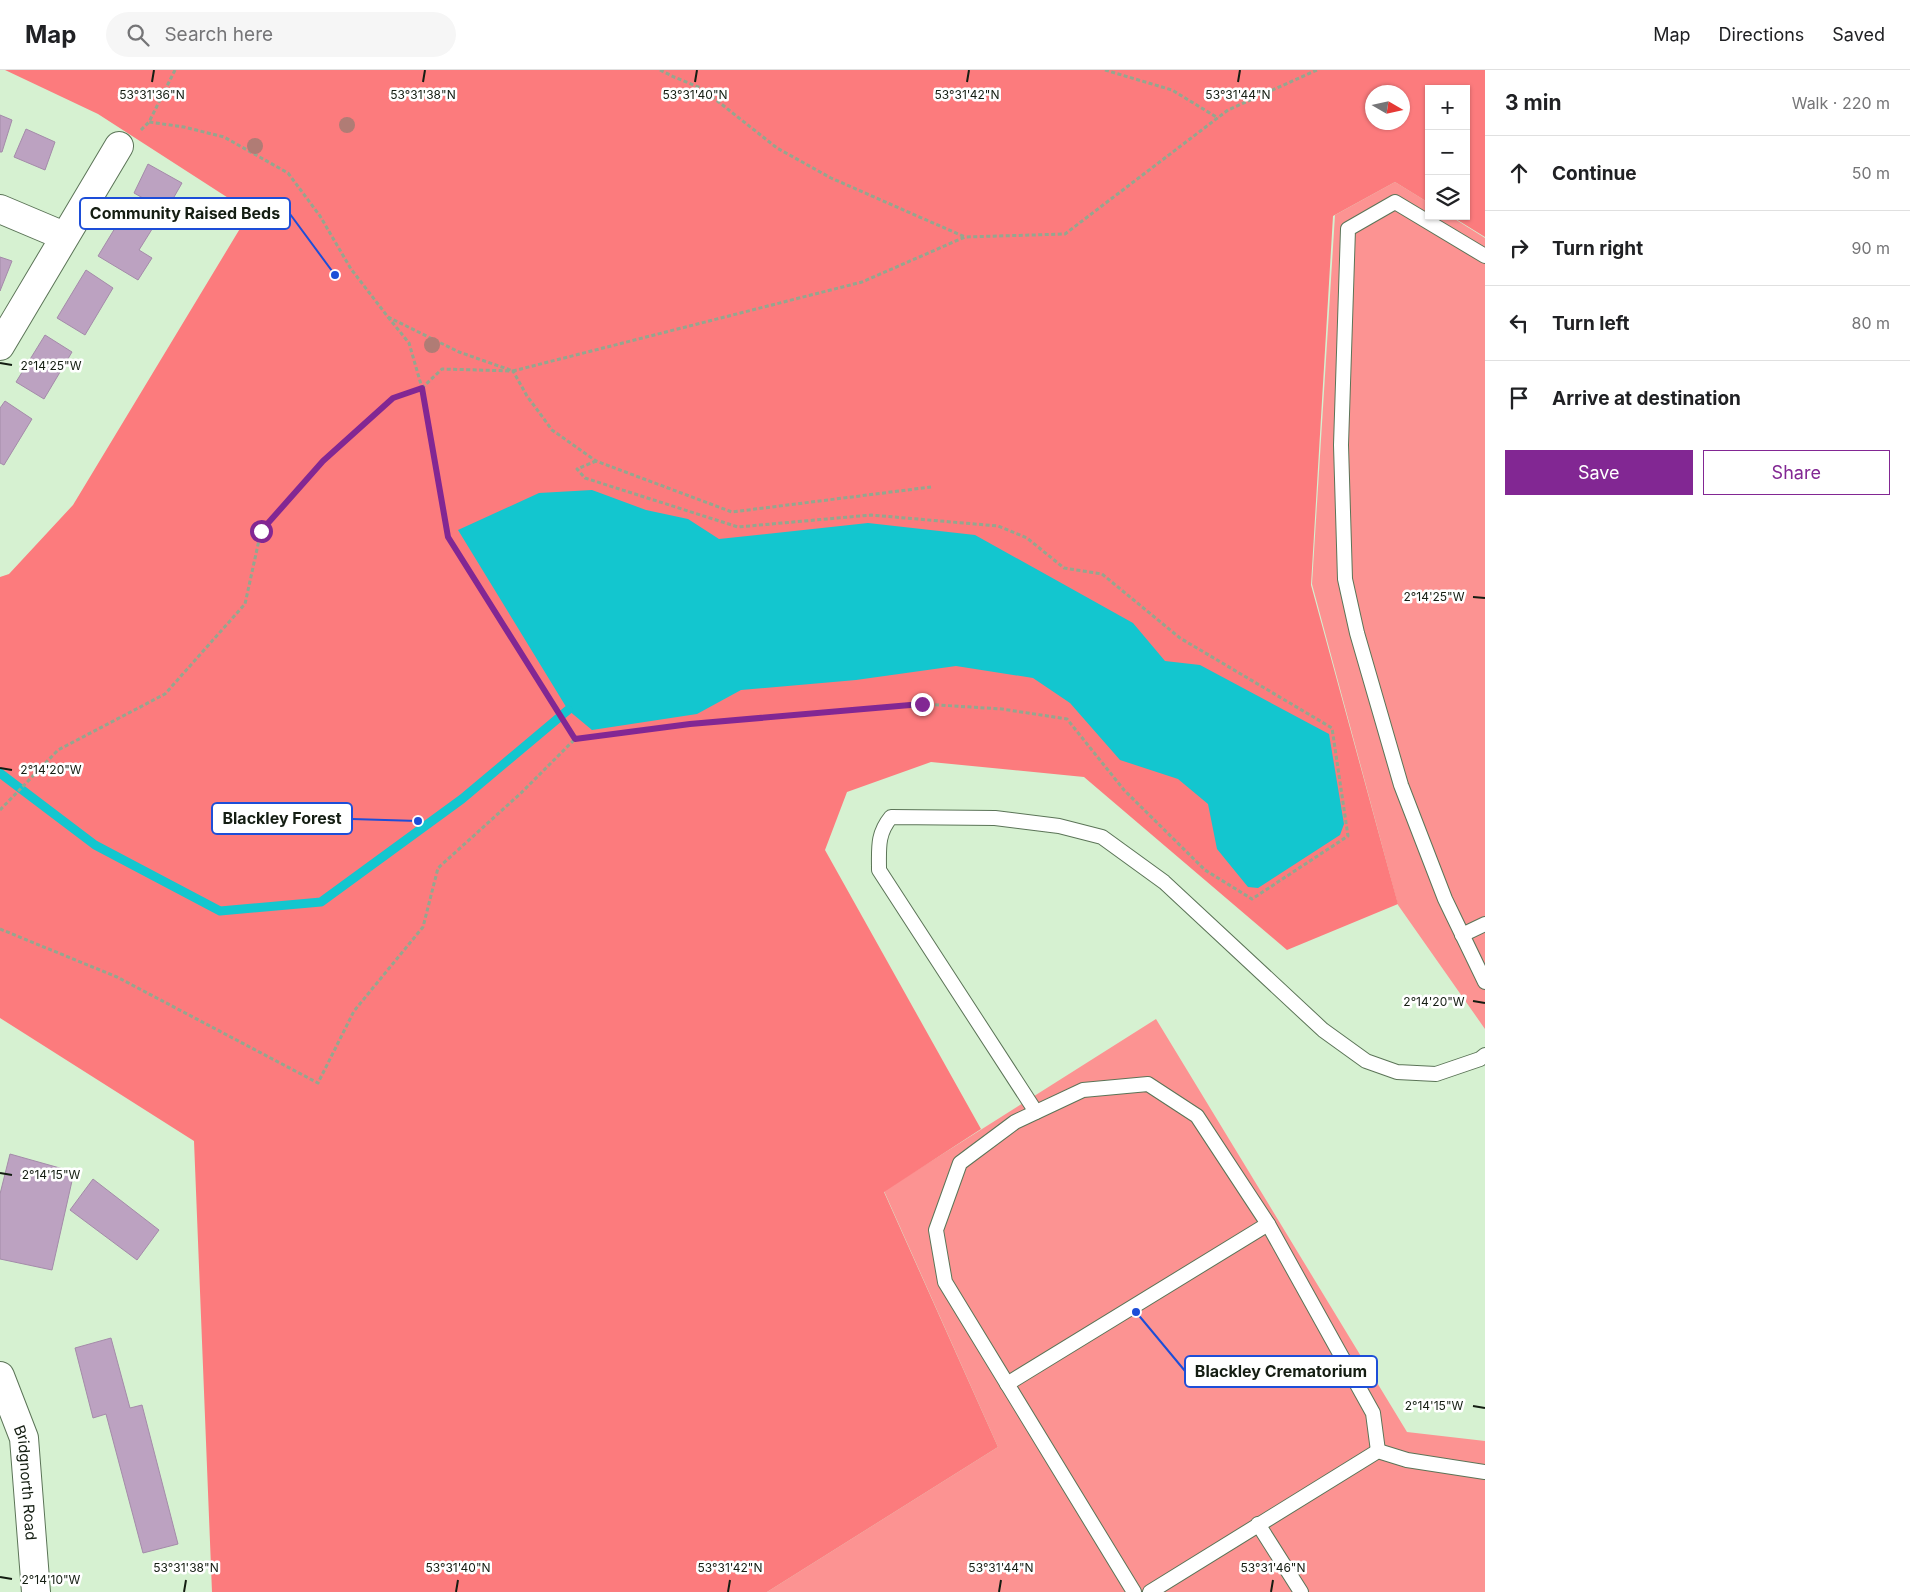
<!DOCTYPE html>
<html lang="en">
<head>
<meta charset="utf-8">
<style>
  :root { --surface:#fff; --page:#f6f6f6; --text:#202124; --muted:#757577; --line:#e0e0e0; --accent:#822793 }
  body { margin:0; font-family:Inter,sans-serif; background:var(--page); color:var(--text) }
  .controls { position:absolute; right:15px; top:15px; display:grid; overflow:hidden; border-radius:0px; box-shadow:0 1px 4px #0004 }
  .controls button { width:45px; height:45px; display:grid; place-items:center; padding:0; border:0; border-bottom:1px solid var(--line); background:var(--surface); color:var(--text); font:25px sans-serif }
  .compass { position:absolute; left:1365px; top:15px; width:45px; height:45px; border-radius:50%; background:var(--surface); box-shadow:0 1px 4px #0004; rotate:99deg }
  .stop { position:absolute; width:15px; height:15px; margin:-11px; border:4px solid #822793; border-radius:50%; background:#fff }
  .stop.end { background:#822793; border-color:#fff; box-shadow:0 1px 5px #0008 }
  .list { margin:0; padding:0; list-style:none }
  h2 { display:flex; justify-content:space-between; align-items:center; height:65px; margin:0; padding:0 20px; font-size:21px }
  h2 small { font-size:16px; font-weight:400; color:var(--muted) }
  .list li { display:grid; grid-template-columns:32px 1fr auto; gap:15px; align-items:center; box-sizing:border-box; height:75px; padding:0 20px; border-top:1px solid var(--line) }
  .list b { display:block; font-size:19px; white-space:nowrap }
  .list em { font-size:16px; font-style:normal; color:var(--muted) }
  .actions { display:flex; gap:10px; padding:15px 20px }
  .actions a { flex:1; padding:11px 0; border:1px solid var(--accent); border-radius:0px; text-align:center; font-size:18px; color:var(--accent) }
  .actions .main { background:var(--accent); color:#fff }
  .icon { flex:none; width:28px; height:28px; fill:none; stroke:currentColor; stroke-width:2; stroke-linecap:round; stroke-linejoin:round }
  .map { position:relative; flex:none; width:1485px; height:1522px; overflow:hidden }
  header { display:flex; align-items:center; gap:30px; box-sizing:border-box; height:70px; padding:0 25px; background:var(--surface); border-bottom:1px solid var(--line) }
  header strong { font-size:24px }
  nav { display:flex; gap:28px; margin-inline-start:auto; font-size:18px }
  .search { width:350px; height:45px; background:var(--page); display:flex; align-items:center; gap:12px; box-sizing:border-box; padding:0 18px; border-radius:28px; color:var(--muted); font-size:19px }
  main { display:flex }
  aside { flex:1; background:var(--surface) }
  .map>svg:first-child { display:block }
  .green { fill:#fc9392 }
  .forest { fill:#fc7b7d; fill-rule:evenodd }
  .water { fill:#13c6cf }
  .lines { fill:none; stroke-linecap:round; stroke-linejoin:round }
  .stream { stroke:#13c6cf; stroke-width:9 }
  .building { fill:#bca2c1; stroke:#a48ba9 }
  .service-casing { stroke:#5b7457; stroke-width:16 }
  .minor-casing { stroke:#5b7457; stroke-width:30 }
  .path { stroke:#93a78f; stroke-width:3; stroke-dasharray:4 2.5; stroke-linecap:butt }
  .service { stroke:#fff; stroke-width:14 }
  .minor { stroke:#fff; stroke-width:28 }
  .tree { fill:#b07c75 }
  .route { stroke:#822793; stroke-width:6 }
  .ticks { fill:none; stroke:#141d12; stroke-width:2 }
  .labels { text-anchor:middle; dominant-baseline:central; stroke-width:5; stroke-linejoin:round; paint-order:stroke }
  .street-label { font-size:15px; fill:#141d12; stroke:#fff }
  .ticks-label { font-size:12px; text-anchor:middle; fill:#141d12; stroke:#fff; stroke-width:5; stroke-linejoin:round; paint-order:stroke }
  .leader { fill:none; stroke:#1d4ed8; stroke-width:2 }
  .callout-dot { fill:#1d4ed8; stroke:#fff; stroke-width:2 }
  .callout { fill:#fff; stroke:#1d4ed8; stroke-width:2 }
  .callout-label { font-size:16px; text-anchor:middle; font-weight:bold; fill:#141d12 }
</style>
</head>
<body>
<header>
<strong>Map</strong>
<div class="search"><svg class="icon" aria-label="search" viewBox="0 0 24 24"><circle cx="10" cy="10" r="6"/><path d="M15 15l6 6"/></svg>Search here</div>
<nav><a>Map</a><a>Directions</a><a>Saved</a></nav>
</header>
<main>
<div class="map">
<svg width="1485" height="1522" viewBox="0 0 1485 1522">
  <rect width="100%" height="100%" fill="#d6f1d1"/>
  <g class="green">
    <polygon points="1395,112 1429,133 1429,146 1450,146 1485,168 1485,959 1398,835 1312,514 1335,145"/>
    <polygon points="1156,949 1407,1362 1485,1371 1485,1522 767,1522 998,1377 884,1121"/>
  </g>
  <path class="forest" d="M5,0H1485V167L1451,146H1466V19H1429V133L1395,112L1333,146L1311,515L1398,834L1287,880L1084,707L931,692L847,722L825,780L981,1059L884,1122L998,1377L767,1522H212L194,1071L0,948V507L9,504L73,435L250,142L98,44ZM1372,22H1402V52H1372Z"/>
  <polygon class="water" points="592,420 646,440 688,449 719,469 868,453 975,465 1133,553 1165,591 1200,595 1329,664 1344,754 1340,765 1258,818 1248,817 1217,779 1208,734 1178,709 1120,690 1070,633 1033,608 956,596 856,610 741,620 697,644 592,660 568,640 458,460 539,423"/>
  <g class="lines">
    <polyline class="stream" points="0,703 95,775 220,841 321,832 462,729 568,640"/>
  </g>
  <g class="building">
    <polygon points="0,45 12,50 2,82 0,82"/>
    <polygon points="26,59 55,72 45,100 14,87"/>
    <polygon points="148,94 182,113 166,141 134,123"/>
    <polygon points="126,140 154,156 139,180 152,188 138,210 98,186"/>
    <polygon points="0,187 12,191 0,221"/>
    <polygon points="86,200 113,218 85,265 57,248"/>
    <polygon points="45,265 72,282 44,329 16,312"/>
    <polygon points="5,331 32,349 4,395 0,393 0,338"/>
    <polygon points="10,1084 74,1102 52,1200 0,1189 0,1124"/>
    <polygon points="93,1109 159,1160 137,1190 70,1140"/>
    <polygon points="111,1268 130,1338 142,1335 178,1474 143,1483 106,1344 93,1348 75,1278"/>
  </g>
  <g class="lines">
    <defs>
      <g id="service">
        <polyline points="1485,186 1395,132 1348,159 1341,375 1345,509 1357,563 1401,715 1445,829 1485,912"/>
        <polyline points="1462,865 1485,854"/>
        <path d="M1036,1042L879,800C879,778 877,764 891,747L995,748L1059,756L1102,767L1164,812L1323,960L1366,991L1397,1002L1436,1004L1480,989L1485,985"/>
        <polyline points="1007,1314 1268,1154"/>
        <polyline points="1258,1454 1301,1522"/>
        <polyline points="1134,1522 945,1212 936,1160 960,1093 1015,1052 1083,1020 1148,1014 1197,1046 1268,1154 1373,1343 1378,1381"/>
        <polyline points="1150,1522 1378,1381 1407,1390 1485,1402"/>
      </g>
      <g id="minor">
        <polyline points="0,139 64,166"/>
        <polyline points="0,276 119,76"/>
        <path id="s1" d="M0,1306L24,1368L36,1522"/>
      </g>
    </defs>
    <use href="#service" class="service-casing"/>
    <use href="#minor" class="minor-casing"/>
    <g class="path">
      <polyline points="175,0 149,52 184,57 224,67 288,103 320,146 351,199 388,247 459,282 513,301 862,212 965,167 1065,164 1228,40 1317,0"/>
      <polyline points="660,0 674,7 701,18 777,78 831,108 965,167"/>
      <polyline points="1105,0 1172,20 1218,48"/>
      <polyline points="141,60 149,52"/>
      <polyline points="388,247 409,273 422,318 448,467 575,669 690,654 922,634 1002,639 1067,649 1124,720 1205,800 1252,829 1348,766 1332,658 1180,568 1102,504 1064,498 1027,468 998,456 871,445 738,457 585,408 577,399 596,391"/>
      <polyline points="0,740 58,680 165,624 245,534 261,461 323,391 393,328 422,318 442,299 513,301 527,326 552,360 596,391 732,442 931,417"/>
      <polyline points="0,859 117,907 318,1013 354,941 423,857 438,798 521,723 575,669"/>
    </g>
    <use href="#service" class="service"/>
    <use href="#minor" class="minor"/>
  </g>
  <g class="tree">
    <circle cx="347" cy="55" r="8"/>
    <circle cx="255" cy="76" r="8"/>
    <circle cx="432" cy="275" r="8"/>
  </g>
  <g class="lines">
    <polyline class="route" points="261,461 323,391 393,328 422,318 448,467 575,669 690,654 922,634"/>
  </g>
  <path class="ticks" d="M152,12L154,0M423,12L425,0M695,12L697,0M967,12L969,0M1238,12L1240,0M0,293L12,295M1473,527L1485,528M0,698L12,700M1473,931L1485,933M0,1103L12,1105M1473,1336L1485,1338M0,1507L12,1509M184,1522L186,1510M456,1522L458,1510M728,1522L730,1510M999,1522L1001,1510M1271,1522L1273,1510"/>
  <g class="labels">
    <g class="street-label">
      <text stroke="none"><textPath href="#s1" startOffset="111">Bridgnorth Road</textPath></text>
    </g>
  </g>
  <g class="ticks-label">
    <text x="423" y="29">53°31'38"N</text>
    <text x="695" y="29">53°31'40"N</text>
    <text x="967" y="29">53°31'42"N</text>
    <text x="1238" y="29">53°31'44"N</text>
    <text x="152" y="29">53°31'36"N</text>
    <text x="51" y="300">2°14'25"W</text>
    <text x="1434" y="531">2°14'25"W</text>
    <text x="51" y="704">2°14'20"W</text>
    <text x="1434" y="936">2°14'20"W</text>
    <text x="51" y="1109">2°14'15"W</text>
    <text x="1434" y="1340">2°14'15"W</text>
    <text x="186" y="1502">53°31'38"N</text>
    <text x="458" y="1502">53°31'40"N</text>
    <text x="730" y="1502">53°31'42"N</text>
    <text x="1001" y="1502">53°31'44"N</text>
    <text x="1273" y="1502">53°31'46"N</text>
    <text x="51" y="1514">2°14'10"W</text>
  </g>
  <path class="leader" d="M335 205L290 144M418 751L352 749M1136 1242L1185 1301"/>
  <g class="callout-dot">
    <circle cx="335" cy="205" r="5"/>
    <circle cx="418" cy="751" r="5"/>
    <circle cx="1136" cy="1242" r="5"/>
  </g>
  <g class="callout">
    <rect x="80" y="128" width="210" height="31" rx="5"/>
    <rect x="212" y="733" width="140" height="31" rx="5"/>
    <rect x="1185" y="1286" width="192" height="31" rx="5"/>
  </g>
  <g class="callout-label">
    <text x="185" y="149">Community Raised Beds</text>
    <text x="282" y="754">Blackley Forest</text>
    <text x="1281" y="1307">Blackley Crematorium</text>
  </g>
</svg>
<div class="controls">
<button>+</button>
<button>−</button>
<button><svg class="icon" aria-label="layers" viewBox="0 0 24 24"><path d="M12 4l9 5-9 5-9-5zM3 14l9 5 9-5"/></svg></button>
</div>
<svg class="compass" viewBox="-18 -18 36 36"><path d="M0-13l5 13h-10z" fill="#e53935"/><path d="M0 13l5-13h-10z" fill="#757577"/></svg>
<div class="stop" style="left:261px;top:461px"></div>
<div class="stop end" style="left:922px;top:634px"></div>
</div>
<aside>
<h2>3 min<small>Walk · 220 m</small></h2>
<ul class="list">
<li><svg class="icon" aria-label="ahead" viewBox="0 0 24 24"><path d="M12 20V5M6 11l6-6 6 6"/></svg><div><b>Continue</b></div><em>50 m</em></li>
<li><svg class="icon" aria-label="right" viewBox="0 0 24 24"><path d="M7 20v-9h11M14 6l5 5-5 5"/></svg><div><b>Turn right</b></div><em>90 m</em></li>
<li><svg class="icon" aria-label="left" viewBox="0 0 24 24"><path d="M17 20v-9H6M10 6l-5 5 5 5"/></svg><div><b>Turn left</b></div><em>80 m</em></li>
<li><svg class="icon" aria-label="arrive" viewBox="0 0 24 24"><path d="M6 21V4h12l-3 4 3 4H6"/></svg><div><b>Arrive at destination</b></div></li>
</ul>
<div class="actions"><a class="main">Save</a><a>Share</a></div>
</aside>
</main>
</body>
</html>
